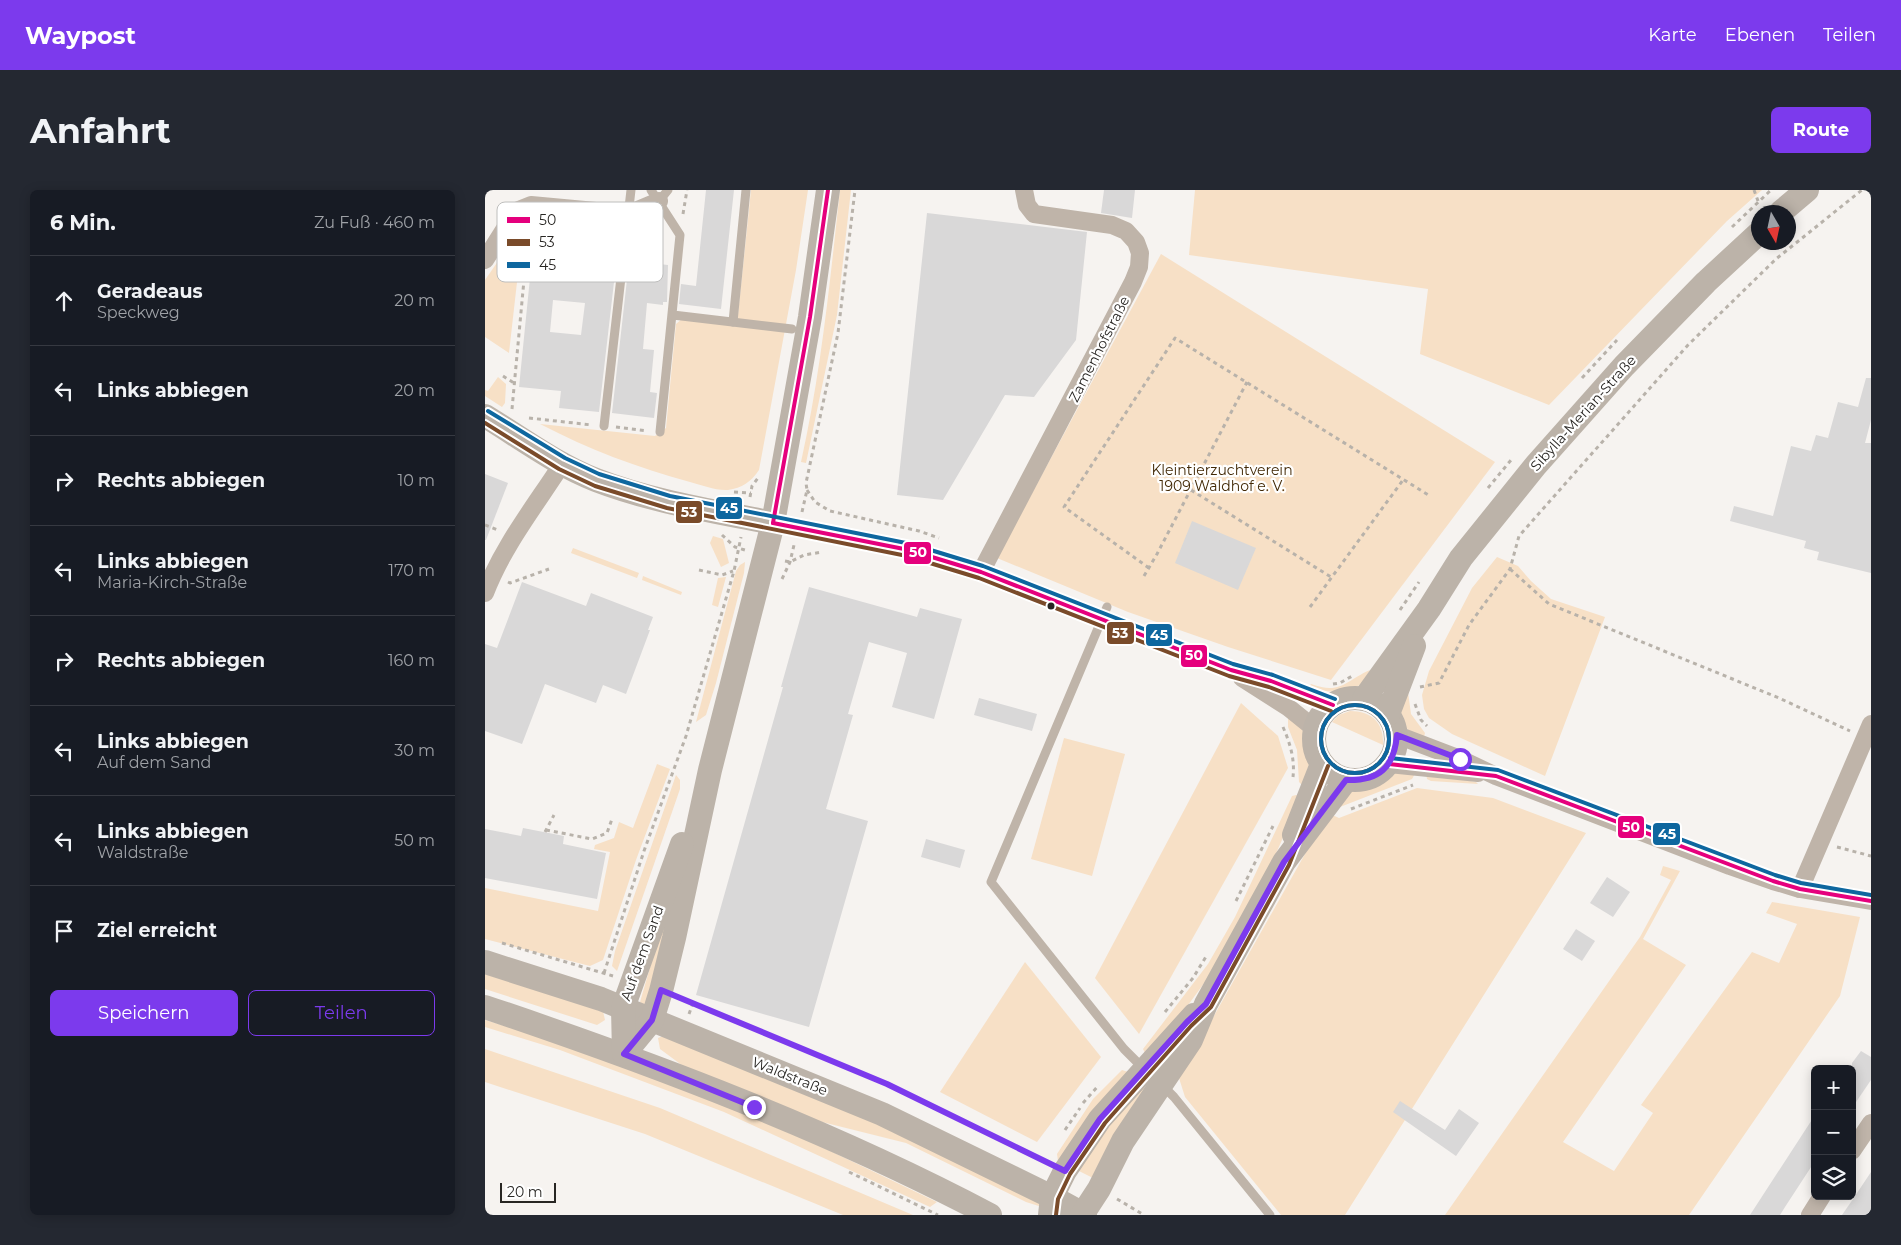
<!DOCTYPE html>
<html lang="de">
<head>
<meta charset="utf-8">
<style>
  :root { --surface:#171b24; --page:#242831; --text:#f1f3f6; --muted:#9ea1a6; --line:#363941; --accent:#7c3aed }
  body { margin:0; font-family:Montserrat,sans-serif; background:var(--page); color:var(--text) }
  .controls { position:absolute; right:15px; bottom:15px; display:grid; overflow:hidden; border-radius:8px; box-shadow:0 2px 12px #0003 }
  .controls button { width:45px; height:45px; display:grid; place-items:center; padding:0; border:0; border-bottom:1px solid var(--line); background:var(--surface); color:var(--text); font:25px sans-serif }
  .compass { position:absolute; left:1266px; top:15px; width:45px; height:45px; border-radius:50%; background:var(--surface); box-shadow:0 2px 12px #0003; rotate:171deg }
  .scale { position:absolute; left:15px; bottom:12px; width:56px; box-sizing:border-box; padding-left:5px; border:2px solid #282623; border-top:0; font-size:14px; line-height:18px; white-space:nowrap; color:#282623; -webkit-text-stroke:4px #fff; paint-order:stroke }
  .stop { position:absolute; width:15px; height:15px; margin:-11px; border:4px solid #7c3aed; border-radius:50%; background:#fff }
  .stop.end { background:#7c3aed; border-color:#fff; box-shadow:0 1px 5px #0008 }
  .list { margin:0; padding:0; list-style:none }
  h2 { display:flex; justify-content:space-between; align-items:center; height:65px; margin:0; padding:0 20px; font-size:21px }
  h2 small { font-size:16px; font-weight:400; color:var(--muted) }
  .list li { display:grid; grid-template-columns:32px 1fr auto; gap:15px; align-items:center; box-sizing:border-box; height:90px; padding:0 20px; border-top:1px solid var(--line) }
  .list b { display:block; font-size:19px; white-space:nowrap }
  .list p { margin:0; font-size:16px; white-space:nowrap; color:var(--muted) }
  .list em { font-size:16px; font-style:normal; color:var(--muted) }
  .actions { display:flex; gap:10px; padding:15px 20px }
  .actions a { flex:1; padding:11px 0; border:1px solid var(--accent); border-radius:8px; text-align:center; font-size:18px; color:var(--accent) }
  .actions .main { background:var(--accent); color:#fff }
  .icon { flex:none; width:28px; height:28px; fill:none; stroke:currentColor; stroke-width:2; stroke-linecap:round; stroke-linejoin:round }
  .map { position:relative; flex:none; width:1386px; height:1025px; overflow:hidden; border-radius:8px }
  header { display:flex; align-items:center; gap:30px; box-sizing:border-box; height:70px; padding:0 25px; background:var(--accent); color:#fff }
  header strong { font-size:24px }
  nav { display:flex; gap:28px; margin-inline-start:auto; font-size:18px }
  .intro { display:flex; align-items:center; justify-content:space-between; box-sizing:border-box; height:120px; padding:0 30px }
  h1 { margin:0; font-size:35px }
  .button { padding:12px 22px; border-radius:8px; background:var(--accent); color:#fff; font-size:18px; font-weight:700 }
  main { display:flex; gap:30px; padding:0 30px }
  aside { flex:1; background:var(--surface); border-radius:8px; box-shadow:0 2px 12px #0003 }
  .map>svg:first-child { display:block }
  .green { fill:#f7e0c6 }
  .building { fill:#d9d8d8; fill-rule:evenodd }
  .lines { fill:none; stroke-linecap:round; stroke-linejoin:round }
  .path { stroke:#b8b2aa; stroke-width:3; stroke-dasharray:4 4; stroke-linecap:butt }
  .lane { stroke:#bfb4a9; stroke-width:9 }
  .street { stroke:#bfb4a9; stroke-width:18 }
  .secondary { stroke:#bcb3a9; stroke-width:24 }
  .bus-1-casing { stroke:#fff; stroke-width:8 }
  .bus-2-casing { stroke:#fff; stroke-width:8 }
  .bus-3-casing { stroke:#fff; stroke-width:8 }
  .bus-1 { stroke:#e5007d; stroke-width:4 }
  .bus-2 { stroke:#7a4b2a; stroke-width:4 }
  .bus-3 { stroke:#0e679f; stroke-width:4 }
  .route { stroke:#7c3aed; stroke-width:6 }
  .bus-dot { fill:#282623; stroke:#fff; stroke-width:2 }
  .labels { text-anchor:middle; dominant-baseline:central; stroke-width:4.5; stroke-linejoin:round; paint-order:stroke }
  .street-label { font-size:14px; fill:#282623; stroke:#fff }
  .park-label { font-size:14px; fill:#412805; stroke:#fff }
  .key { fill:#fff; stroke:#bebebd; stroke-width:1 }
  .key-label { font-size:14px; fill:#282623 }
  .line-badge { stroke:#fff; stroke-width:2 }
  .badge-label { font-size:14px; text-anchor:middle; font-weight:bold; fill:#fff }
</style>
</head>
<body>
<header>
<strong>Waypost</strong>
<nav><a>Karte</a><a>Ebenen</a><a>Teilen</a></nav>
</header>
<div class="intro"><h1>Anfahrt</h1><a class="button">Route</a></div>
<main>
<aside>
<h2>6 Min.<small>Zu Fuß · 460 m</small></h2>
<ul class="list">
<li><svg class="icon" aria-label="ahead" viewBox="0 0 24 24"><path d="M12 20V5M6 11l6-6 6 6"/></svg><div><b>Geradeaus</b><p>Speckweg</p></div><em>20 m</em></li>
<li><svg class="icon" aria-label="left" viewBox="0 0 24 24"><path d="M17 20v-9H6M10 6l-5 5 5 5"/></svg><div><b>Links abbiegen</b></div><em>20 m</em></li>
<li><svg class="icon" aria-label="right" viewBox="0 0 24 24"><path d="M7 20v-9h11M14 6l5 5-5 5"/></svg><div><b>Rechts abbiegen</b></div><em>10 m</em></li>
<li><svg class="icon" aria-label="left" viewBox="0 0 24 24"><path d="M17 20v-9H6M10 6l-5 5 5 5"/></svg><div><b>Links abbiegen</b><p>Maria-Kirch-Straße</p></div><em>170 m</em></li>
<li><svg class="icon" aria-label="right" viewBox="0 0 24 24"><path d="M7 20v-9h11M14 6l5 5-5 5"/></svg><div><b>Rechts abbiegen</b></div><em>160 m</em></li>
<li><svg class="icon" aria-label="left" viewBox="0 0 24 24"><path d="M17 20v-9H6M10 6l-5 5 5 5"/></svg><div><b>Links abbiegen</b><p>Auf dem Sand</p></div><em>30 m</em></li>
<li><svg class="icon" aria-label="left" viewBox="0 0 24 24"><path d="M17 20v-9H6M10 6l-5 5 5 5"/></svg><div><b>Links abbiegen</b><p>Waldstraße</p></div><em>50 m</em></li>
<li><svg class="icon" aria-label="arrive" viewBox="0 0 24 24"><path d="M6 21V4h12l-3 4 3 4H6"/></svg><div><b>Ziel erreicht</b></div></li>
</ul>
<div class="actions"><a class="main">Speichern</a><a>Teilen</a></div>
</aside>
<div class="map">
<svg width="1386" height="1025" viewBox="0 0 1386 1025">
  <rect width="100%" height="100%" fill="#f6f3f0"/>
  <g class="green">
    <path d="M266,0H323L311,80L274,280C266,292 257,298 243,300C231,301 217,295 205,292C153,278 103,259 55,234L170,246L181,238L191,134L198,128L252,134Z"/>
    <path d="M355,0H366L352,125L321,273L316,272C336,183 345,91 355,0Z"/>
    <polygon points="710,0 1277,0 1242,31 1064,215 935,164 943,99 704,65"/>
    <polygon points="36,38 38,39 24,163 0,147 0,90"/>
    <polygon points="676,64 1010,272 846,490 743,457 643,422 512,368"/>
    <polygon points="13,187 21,194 20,213 17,217 0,206 0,200 3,201"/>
    <polygon points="228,346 238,349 244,373 236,377 225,353"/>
    <polygon points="88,358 154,383 152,388 86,363"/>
    <polygon points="1012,367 1033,376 1046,391 1066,409 1120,427 1060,586 967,544 944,528 939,519 937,505 944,481 987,398"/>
    <polygon points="260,372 259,383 231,493 221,525 211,532 251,381 255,375"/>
    <polygon points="158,386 197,402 196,405 157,390"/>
    <polygon points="241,387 233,417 227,415 233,388"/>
    <path d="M885,480C882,485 878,493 873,496C860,504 837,502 823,498L826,494C856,505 860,491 885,480Z"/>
    <path d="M923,502L926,524L940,543L938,551C928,544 914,535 915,521C916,515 921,508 923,502Z"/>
    <polygon points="756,513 793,546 803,578 654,844 610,788"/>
    <path d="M865,521C887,521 899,533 898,555L847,532L854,525Z"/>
    <polygon points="803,528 814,534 818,541 824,575 817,595 814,592 812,560 803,537"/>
    <polygon points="579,548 640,564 607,686 546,669"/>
    <polygon points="172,574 185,579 151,670 118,770 105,776 0,749 0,698 113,721 125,662 109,659 110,655 129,648 134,632 148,638"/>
    <polygon points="931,582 927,589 855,617 860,601 887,595 910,583"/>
    <polygon points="941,583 991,592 993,594 946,591 942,589"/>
    <polygon points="191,585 195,590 195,599 132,781 127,776 130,761"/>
    <polygon points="932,598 1008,608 1101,643 860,1025 796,1025 700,907 694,888 843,623 854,628"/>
    <polygon points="811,605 816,607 785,677 720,792 695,826 660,863 658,859 723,774 750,727 807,606"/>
    <polygon points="1178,676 1195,681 1158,749 1201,775 1078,952 1129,981 1168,923 1156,915 1267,762 1294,773 1312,734 1281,723 1287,712 1375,727 1355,806 1204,1025 960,1025 1155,747 1186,690 1175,685"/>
    <polygon points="180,738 161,814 158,815 155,812 175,743"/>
    <polygon points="540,772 616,867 552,952 455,902"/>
    <polygon points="0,781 118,821 120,830 112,835 0,799"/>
    <polygon points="0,830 77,853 244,917 335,956 452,1012 445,1017 239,922 75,860 0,837"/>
    <polygon points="178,846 432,950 558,1013 557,1017 541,1012 421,953 333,931 198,876 175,859 173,848"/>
    <polygon points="0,859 175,918 428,1025 358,1025 160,944 0,892"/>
    <polygon points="637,880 643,882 573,971 572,964 608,909"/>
    <polygon points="656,894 663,899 608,988 592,980"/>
  </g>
  <g class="building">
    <polygon points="221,0 249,0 236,119 194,114 196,94 211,96"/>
    <polygon points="619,0 650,0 647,28 616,23"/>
    <polygon points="442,23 602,42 591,150 549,207 520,205 458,310 412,305"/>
    <polygon points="147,45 168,47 165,73 183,75 182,112 178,112 178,115 162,113 158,159 169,160 165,202 172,203 169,228 127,223"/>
    <path d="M90,62L132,66L114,222L74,218L76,201L34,197L47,68L89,72ZM68,110L100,113L96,145L65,142Z"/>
    <polygon points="1381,188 1386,188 1386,230 1380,253 1386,253 1386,383 1332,370 1334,362 1319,358 1321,351 1245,331 1249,316 1288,326 1306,256 1326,261 1331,245 1343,248 1353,212 1373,217"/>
    <polygon points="0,284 23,293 1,350 0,350"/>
    <polygon points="707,331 771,358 753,400 690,373"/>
    <polygon points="37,392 101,416 106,403 168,427 163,440 165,440 141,504 118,495 111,513 60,494 37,554 0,541 0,454 12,458"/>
    <polygon points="324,397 432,427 435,418 477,429 449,529 407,517 422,463 384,452 363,524 368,525 341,619 383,631 324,837 211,805 298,497 296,497"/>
    <polygon points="494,508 552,524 547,541 489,525"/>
    <polygon points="38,638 79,646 78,654 121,663 112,709 0,688 0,639 36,646"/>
    <polygon points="441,649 480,660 475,678 436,667"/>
    <polygon points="1122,687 1145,702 1128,727 1105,713"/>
    <polygon points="1091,739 1110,751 1097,771 1078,759"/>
    <polygon points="1376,861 1386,867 1386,890 1367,918 1367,873"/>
    <polygon points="915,911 960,940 974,919 994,933 971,966 908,922"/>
    <polygon points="1330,925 1330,971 1300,1017 1295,1025 1265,1025"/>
    <polygon points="1386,982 1386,1025 1357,1025 1368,1009"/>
  </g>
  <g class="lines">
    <g class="path">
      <polyline points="1269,0 1273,11"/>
      <polyline points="198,24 202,0"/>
      <polyline points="1247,37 1286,0"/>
      <polyline points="18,186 29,193"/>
      <polyline points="1097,188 1132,150"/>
      <polyline points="27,219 44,36"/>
      <polyline points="44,228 107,235"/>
      <polyline points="131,237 162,241"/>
      <polyline points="1003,298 1026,270"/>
      <polyline points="322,300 330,312 345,321 434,341 454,348"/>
      <polyline points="706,300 846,387"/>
      <polyline points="249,302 266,303"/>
      <polyline points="265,307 267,296 273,288"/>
      <polyline points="317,322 322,300 321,293 353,143 370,0"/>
      <polyline points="0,335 13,340"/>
      <polyline points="237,345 250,357 260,360"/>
      <polyline points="300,371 305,372 319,365 337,362"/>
      <polyline points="664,378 579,317 690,148 945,306"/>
      <polyline points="1025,379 1064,414 1294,508 1365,541"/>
      <polyline points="214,380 237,385 248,381"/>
      <polyline points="659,386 672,364 762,192"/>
      <polyline points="297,389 305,372 309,355"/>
      <polyline points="23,392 25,393 64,379"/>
      <polyline points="825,417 918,290"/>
      <polyline points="915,420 934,392"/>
      <polyline points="848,494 855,493 869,485"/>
      <polyline points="935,497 954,493 984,435 1025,379 1034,346 1203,155 1291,69 1377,0"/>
      <polyline points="930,514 936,530 942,536"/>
      <path d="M798,537C805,553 810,569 808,587"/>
      <polyline points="866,619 928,595"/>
      <polyline points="61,640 107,649 122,643 127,629"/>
      <polyline points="60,642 69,625"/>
      <polyline points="1352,657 1386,666"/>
      <polyline points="751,711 788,636"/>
      <polyline points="17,753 128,786"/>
      <polyline points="119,783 159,661 201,546 249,381 256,347"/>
      <polyline points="196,808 402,894 562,973"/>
      <polyline points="680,822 708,788 722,765"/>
      <polyline points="204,824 208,813"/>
      <polyline points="598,913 614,895"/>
      <polyline points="580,940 595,918"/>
      <polyline points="364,982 453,1025"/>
      <polyline points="632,1009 659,1025"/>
    </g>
    <g class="lane">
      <polyline points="166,0 195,45 175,242"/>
      <polyline points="174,11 183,0"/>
      <polyline points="188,125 307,139"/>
      <polyline points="248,132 261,0"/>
      <polyline points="119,236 146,0"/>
      <polyline points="622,417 506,692 639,859 659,879"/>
      <polyline points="676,894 689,907 785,1025"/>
    </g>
    <g class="street">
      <polyline points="0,70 31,21 46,15 143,24 174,11"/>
      <polyline points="288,333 424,360 496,382 746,480 786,491 848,515"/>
      <polyline points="496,382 648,92 654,77 655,63 651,52 641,41 627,35 549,24 542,15 539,0"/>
      <path d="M0,403C18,356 50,316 77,274"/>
      <polyline points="757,488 804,518 830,539"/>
      <polyline points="912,545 975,569 1011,586 1245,676 1288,691 1315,699 1386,711"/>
      <polyline points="904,574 993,583"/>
      <polyline points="1315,699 1386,534"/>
      <polyline points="1367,961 1386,933"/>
      <polyline points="1325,1025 1337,1006"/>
    </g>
    <g class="secondary">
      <polyline points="1296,22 1322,0"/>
      <path d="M0,226C36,248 72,275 111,290C168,312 229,321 288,333"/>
      <circle cx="870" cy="549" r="41"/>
      <polyline points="879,509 944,419 976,368 1051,275 1139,176 1221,92 1274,43"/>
      <polyline points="903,524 929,456"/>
      <polyline points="809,645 837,574"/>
      <polyline points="0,772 116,809 397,924 567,1007 600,1025"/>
      <path d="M0,817C172,875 344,940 505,1025"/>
      <polyline points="139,864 167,830 176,801 189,748 225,580 288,333 325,127 343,0"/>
      <polyline points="139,864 138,818 197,654"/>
      <polyline points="565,1025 567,1007 580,981 615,929 709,825"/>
      <polyline points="597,1025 614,999 638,951 706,850 721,814 799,672 861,590"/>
    </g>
    <defs>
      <g id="bus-1">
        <polyline points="288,333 424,360 496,382 746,480 786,491 848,515"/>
        <polyline points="288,333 325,127 343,0"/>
        <polyline points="904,574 1011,586 1288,691 1315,699 1386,711"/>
      </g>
      <g id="bus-2">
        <polyline points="0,233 74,279 110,296 182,318 422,366 494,388 744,486 784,497 846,521"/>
        <circle cx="870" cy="549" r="34"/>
        <polyline points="571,1025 573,1009 585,984 620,933 706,836 726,817 804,675 843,576"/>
      </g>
      <g id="bus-3">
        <polyline points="3,221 80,268 114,284 185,306 426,354 498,376 748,474 788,485 850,509"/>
        <circle cx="870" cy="549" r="34"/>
        <polyline points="905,568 1013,580 1290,685 1316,693 1386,705"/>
      </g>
    </defs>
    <use href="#bus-1" class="bus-1-casing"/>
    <use href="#bus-2" class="bus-2-casing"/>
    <use href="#bus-3" class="bus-3-casing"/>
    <use href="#bus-1" class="bus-1"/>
    <use href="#bus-2" class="bus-2"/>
    <use href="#bus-3" class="bus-3"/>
  </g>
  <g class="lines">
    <path class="route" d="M269,917L139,864L167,830L176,800L402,894L580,981L615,929L702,832L721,814L799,672L861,590C894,591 909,578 912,545L975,569"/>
  </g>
  <circle class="bus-dot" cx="566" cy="416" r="4.5"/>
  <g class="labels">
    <g class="street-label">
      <text transform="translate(614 159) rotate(-63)">Zamenhofstraße</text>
      <text transform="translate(1098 223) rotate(-48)">Sibylla-Merian-Straße</text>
      <text transform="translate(157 763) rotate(-70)">Auf dem Sand</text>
      <text transform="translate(305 886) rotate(22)">Waldstraße</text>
    </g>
    <g class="park-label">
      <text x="737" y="280">Kleintierzuchtverein<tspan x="737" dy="16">1909 Waldhof e. V.</tspan></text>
    </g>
  </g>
  <rect x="12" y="12" width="166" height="80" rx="8" class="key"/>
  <rect x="22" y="27" width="23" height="6" fill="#e5007d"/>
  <rect x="22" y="49" width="23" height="7" fill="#7a4b2a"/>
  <rect x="22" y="72" width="23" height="6" fill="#0e679f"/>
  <g class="key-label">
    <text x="54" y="35">50</text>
    <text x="54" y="57">53</text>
    <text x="54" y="80">45</text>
  </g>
  <g class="line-badge">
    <rect x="230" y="306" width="28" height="24" rx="5" fill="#0e679f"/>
    <rect x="190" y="310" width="28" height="24" rx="5" fill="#7a4b2a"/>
    <rect x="418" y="351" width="29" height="24" rx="5" fill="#e5007d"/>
    <rect x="621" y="431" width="29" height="24" rx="5" fill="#7a4b2a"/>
    <rect x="660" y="433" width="28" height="24" rx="5" fill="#0e679f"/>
    <rect x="695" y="454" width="28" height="24" rx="5" fill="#e5007d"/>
    <rect x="1132" y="625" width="28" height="24" rx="5" fill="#e5007d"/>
    <rect x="1167" y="632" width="29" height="24" rx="5" fill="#0e679f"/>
  </g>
  <g class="badge-label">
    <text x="244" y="323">45</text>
    <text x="204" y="327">53</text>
    <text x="433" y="367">50</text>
    <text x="635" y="448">53</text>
    <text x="674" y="450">45</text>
    <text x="709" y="470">50</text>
    <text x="1146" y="642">50</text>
    <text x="1182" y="649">45</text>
  </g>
</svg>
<div class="controls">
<button>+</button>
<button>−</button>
<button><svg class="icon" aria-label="layers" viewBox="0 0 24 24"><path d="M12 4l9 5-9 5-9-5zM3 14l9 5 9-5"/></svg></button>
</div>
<svg class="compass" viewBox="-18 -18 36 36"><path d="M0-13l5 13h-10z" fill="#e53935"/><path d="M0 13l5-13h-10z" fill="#9ea1a6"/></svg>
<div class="scale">20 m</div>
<div class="stop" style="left:975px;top:569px"></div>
<div class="stop end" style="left:269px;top:917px"></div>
</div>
</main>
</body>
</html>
